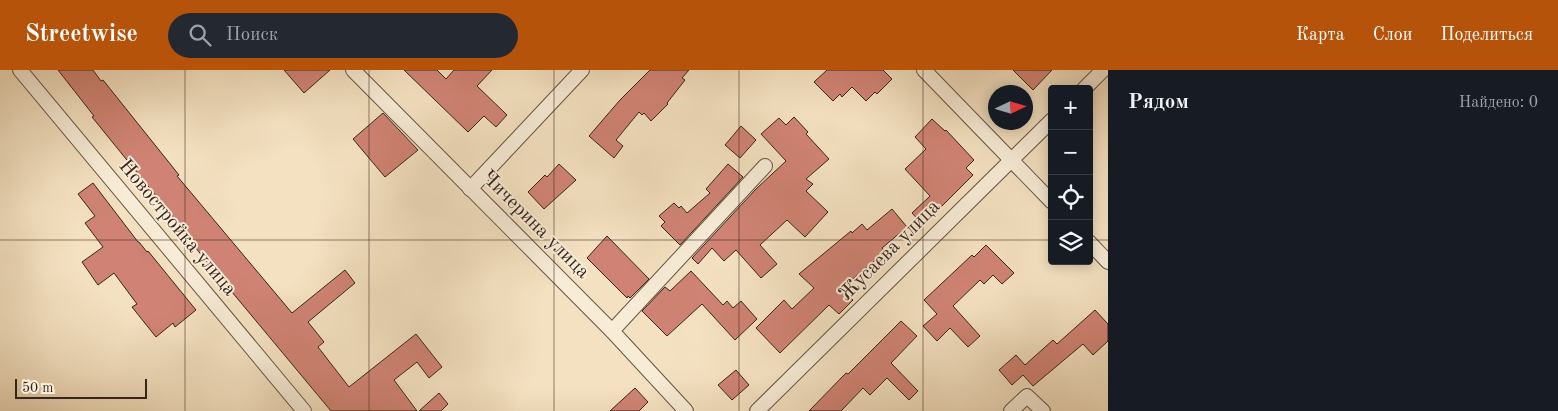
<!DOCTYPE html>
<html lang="ru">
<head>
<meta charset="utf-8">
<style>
  :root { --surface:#171b24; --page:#242831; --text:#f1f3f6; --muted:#9ea1a6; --line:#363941; --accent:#b45309 }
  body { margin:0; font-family:"Old Standard TT",serif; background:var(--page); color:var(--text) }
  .controls { position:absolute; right:15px; top:15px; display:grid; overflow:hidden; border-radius:5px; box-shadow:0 2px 12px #0003 }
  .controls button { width:45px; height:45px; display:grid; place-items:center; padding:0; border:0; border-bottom:1px solid var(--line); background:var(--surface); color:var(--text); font:25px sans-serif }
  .compass { position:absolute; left:988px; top:15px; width:45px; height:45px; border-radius:50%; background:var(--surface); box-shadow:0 2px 12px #0003; rotate:86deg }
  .scale { position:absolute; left:15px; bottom:12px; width:132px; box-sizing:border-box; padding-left:5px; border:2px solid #37251c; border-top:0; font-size:14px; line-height:18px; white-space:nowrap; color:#37251c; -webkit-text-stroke:4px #f8ecd7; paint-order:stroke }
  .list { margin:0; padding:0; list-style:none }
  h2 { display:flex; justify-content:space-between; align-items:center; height:65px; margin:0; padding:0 20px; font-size:21px }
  h2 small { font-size:16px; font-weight:400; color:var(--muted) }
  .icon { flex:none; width:28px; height:28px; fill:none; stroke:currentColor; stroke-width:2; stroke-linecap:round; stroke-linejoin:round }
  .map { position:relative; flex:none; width:1108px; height:341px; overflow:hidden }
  header { display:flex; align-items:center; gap:30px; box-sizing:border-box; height:70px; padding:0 25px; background:var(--accent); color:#fff }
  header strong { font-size:24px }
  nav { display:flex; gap:28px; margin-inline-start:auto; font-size:18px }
  .search { width:350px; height:45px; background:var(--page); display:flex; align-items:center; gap:12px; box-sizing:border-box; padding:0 18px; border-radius:28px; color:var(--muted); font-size:19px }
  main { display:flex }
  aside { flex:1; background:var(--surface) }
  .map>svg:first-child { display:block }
  .building { fill:#d08374; stroke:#37251c }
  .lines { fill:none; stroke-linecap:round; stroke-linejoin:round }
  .minor-casing { stroke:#665445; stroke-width:16 }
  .minor { stroke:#f8ecd7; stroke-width:14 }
  .grid { fill:none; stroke:#37251c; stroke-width:1; stroke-opacity:0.55 }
  .labels { text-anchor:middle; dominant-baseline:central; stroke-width:4; stroke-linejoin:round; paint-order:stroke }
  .street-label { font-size:20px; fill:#37251c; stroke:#f8ecd7 }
</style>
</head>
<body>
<header>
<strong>Streetwise</strong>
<div class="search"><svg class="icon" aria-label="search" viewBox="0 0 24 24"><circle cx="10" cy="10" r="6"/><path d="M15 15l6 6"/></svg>Поиск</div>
<nav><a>Карта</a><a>Слои</a><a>Поделиться</a></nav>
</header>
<main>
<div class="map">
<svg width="1108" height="341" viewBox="0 0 1108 341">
  <rect width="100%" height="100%" fill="#f4e1c1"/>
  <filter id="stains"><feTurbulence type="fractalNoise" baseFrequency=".004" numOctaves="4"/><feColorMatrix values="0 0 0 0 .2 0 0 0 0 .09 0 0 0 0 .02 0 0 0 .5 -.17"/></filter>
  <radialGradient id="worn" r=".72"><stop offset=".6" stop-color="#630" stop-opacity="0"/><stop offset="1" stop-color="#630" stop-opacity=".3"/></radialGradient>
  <g class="building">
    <polygon points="58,0 93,0 101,11 103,10 179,105 177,106 292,243 345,200 355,213 308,252 324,272 318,277 349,317 416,264 442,297 429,308 417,292 394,310 417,341 331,341 207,192 177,154 178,153 92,47 94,46"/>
    <polygon points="284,0 330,0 304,23"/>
    <polygon points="404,0 437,0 446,9 454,0 492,0 477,16 507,45 496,57 484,46 468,62"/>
    <polygon points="650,0 689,0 682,8 685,10 667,33 668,34 651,51 644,43 642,45 639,42 616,70 623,76 614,88 589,66 620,30"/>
    <polygon points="827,0 883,0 892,9 877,24 875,22 866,31 852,17 842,27 840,24 833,31 814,12"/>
    <polygon points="1013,0 1052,0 1033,20"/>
    <polygon points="383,43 418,80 385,107 353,69"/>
    <polygon points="794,47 808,62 806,64 829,89 806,109 813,114 806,121 828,142 805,167 787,150 760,175 777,194 761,208 736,180 724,191 712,178 698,194 692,188 756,119 786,91 761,64 779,48 786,55"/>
    <polygon points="932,49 945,61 946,60 974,90 966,98 973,105 923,155 912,143 930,126 905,99 926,79 915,67"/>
    <polygon points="741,56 756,70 740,88 725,75"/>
    <polygon points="559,94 576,110 544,139 528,122 545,105 547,107"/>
    <polygon points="728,94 743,107 680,175 661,156 665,152 659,146 674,133 679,138 681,136 687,143 710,123 706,119"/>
    <polygon points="93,113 138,172 139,172 147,182 148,181 196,240 175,257 173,253 156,267 132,237 137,234 114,203 98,215 82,192 103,177 85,153 95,146 78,124"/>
    <polygon points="892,139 907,157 882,178 885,182 842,218 853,230 839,244 829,235 780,283 756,258 784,230 792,239 814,218 799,204 851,161 852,163 862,154 867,160"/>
    <polygon points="607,166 649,209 630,228 628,226 627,228 587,188"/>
    <polygon points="986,175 1014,203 1002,214 993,205 984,214 980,210 953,236 980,266 968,277 950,258 937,271 923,256 937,244 924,230 972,185 974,187"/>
    <polygon points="691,201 723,235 727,231 733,238 741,231 757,249 735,270 702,234 667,266 642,241 665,217 670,221"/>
    <polygon points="1095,240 1108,254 1108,271 1093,285 1083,274 1033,316 1023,305 1012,315 999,300 1016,285 1025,295 1053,270 1057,274"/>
    <polygon points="901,251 917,266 891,293 918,321 909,330 887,308 870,325 863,318 841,341 809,341 846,303 848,304"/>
    <polygon points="736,300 749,315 732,330 718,315"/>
    <polygon points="635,318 648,332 639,341 610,341"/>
    <polygon points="439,323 448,334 441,341 419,341"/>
  </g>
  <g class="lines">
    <defs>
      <g id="minor">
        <polyline points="20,0 304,341"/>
        <polyline points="353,0 612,261 686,341"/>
        <polyline points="924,0 1052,132"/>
        <polyline points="1084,19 1103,0"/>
        <polyline points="470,119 582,0"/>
        <polyline points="1089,172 1108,192"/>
        <polyline points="612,261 765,96"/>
        <polyline points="757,341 1052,50"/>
        <polyline points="1011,341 1027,326 1043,341"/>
      </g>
    </defs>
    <use href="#minor" class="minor-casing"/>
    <use href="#minor" class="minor"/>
  </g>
  <path class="grid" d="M185,0V341M369,0V341M554,0V341M739,0V341M923,0V341M0,170H1052M1089,170H1108"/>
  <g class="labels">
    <g class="street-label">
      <text transform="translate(535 155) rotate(45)">Чичерина улица</text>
      <text transform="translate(177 158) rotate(50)">Новостройка улица</text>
      <text transform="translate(890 181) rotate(-45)">Жусаева улица</text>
    </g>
  </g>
  <rect width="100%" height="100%" filter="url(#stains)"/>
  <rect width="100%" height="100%" fill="url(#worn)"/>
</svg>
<div class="controls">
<button>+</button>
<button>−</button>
<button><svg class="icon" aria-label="locate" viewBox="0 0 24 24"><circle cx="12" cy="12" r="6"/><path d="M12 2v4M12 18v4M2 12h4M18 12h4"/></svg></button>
<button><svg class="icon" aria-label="layers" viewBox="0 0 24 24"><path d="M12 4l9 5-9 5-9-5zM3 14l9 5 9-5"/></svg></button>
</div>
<svg class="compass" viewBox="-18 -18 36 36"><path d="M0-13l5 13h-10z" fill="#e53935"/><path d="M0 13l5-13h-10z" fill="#9ea1a6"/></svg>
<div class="scale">50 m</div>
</div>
<aside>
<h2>Рядом<small>Найдено: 0</small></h2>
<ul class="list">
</ul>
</aside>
</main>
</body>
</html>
